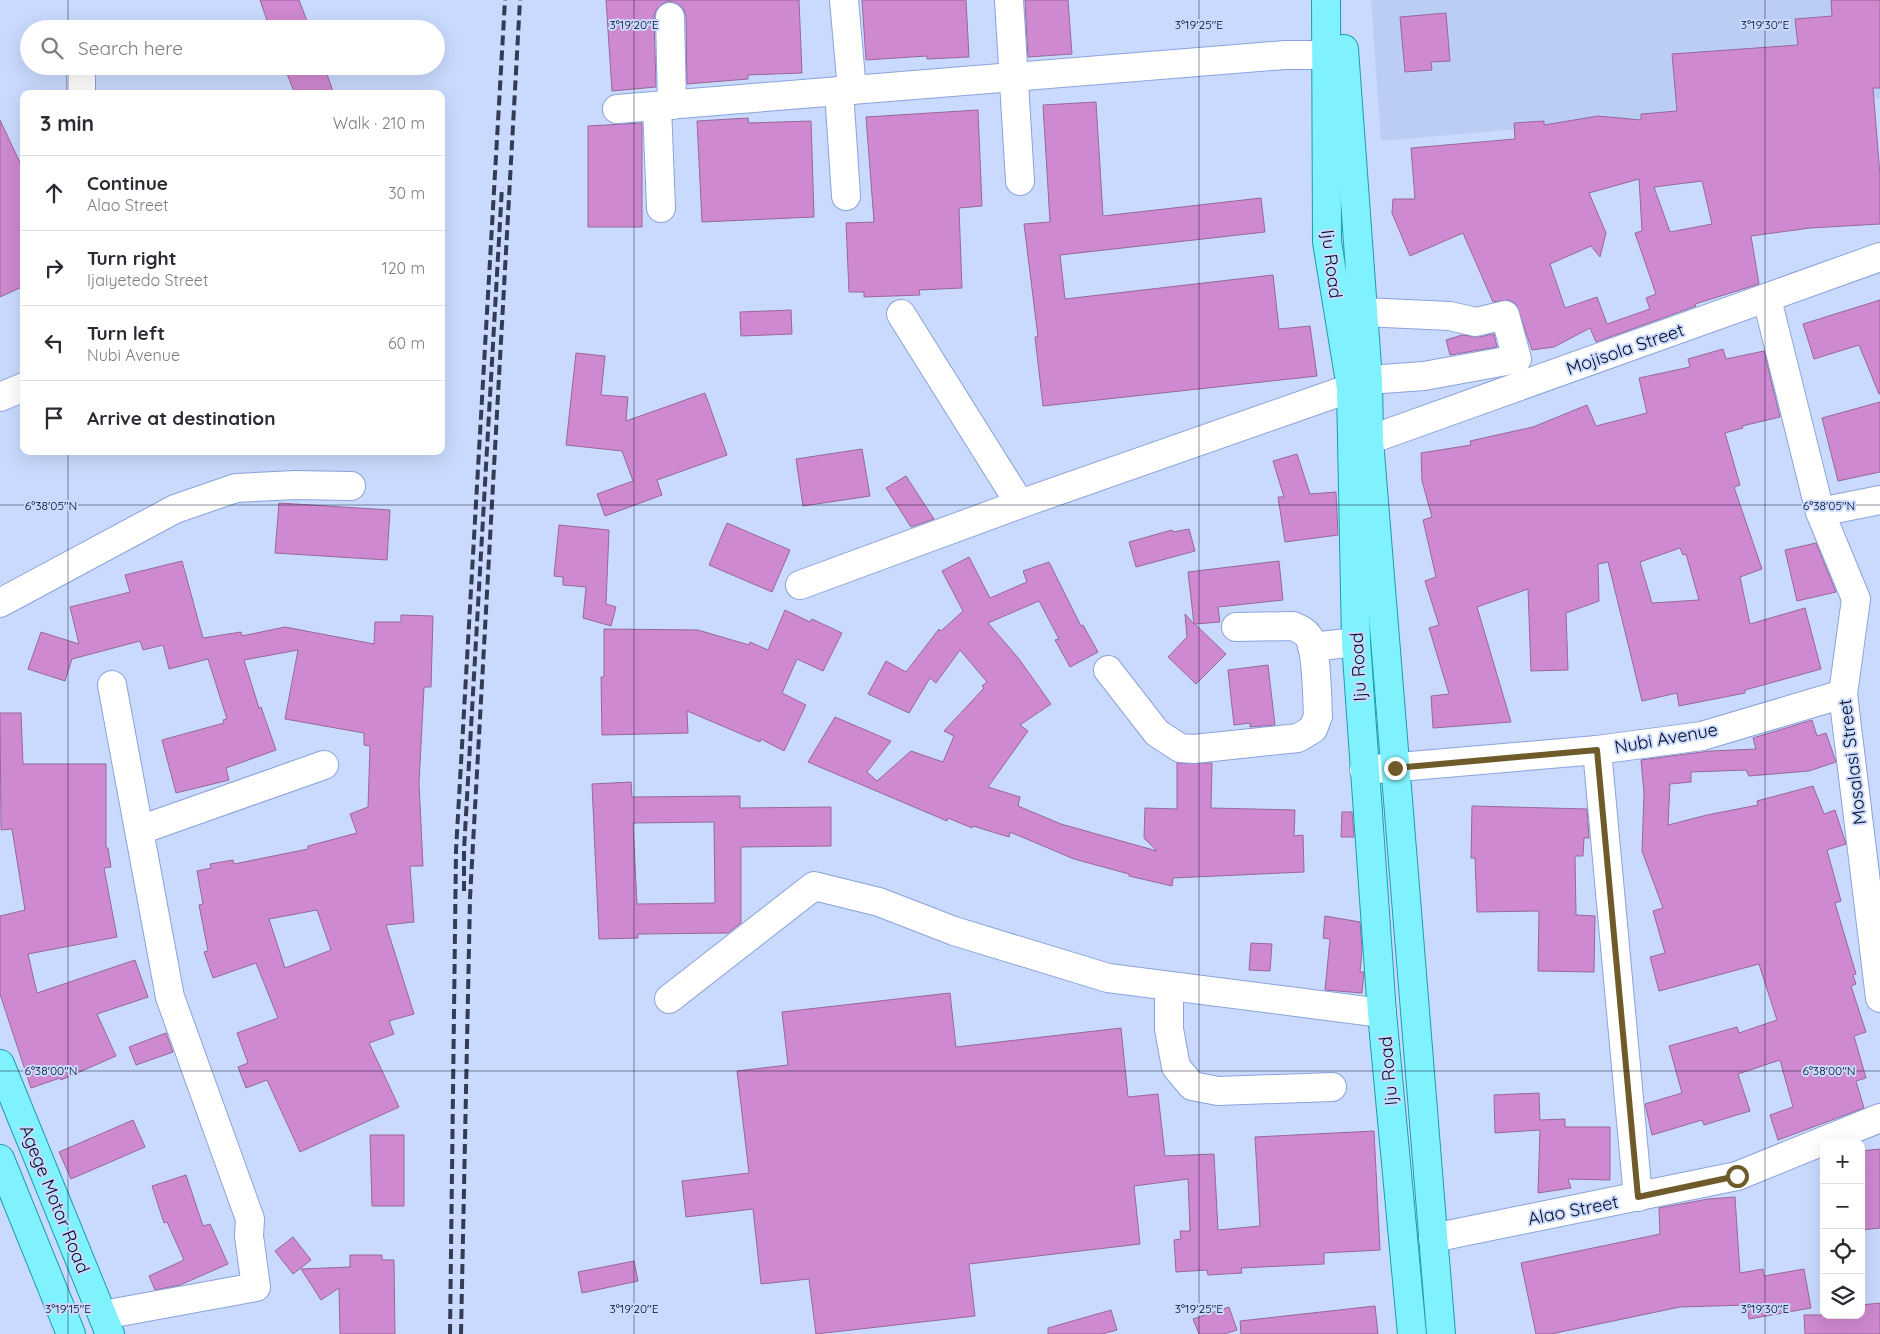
<!DOCTYPE html>
<html lang="en">
<head>
<meta charset="utf-8">
<style>
  :root { --surface:#fff; --page:#f7f7f7; --text:#2b2b33; --muted:#7c7c81; --line:#e1e1e2 }
  body { margin:0; font-family:Quicksand,sans-serif; background:var(--page); color:var(--text) }
  .controls { position:absolute; right:15px; bottom:15px; display:grid; overflow:hidden; border-radius:10px; box-shadow:0 5px 20px #0002 }
  .controls button { width:45px; height:45px; display:grid; place-items:center; padding:0; border:0; border-bottom:1px solid var(--line); background:var(--surface); color:var(--text); font:25px sans-serif }
  .stop { position:absolute; width:15px; height:15px; margin:-11px; border:4px solid #6f5a29; border-radius:50%; background:#fff }
  .stop.end { background:#6f5a29; border-color:#fff; box-shadow:0 1px 5px #0008 }
  .list { margin:0; padding:0; list-style:none }
  h2 { display:flex; justify-content:space-between; align-items:center; height:65px; margin:0; padding:0 20px; font-size:21px }
  h2 small { font-size:16px; font-weight:400; color:var(--muted) }
  .list li { display:grid; grid-template-columns:32px 1fr auto; gap:15px; align-items:center; box-sizing:border-box; height:75px; padding:0 20px; border-top:1px solid var(--line) }
  .list b { display:block; font-size:19px; white-space:nowrap }
  .list p { margin:0; font-size:16px; white-space:nowrap; color:var(--muted) }
  .list em { font-size:16px; font-style:normal; color:var(--muted) }
  .icon { flex:none; width:28px; height:28px; fill:none; stroke:currentColor; stroke-width:2; stroke-linecap:round; stroke-linejoin:round }
  .map { position:relative; flex:none; width:1880px; height:1334px; overflow:hidden }
  .search { position:absolute; background:var(--surface); box-shadow:0 5px 20px #0002; left:20px; top:20px; width:425px; height:55px; display:flex; align-items:center; gap:12px; box-sizing:border-box; padding:0 18px; border-radius:28px; color:var(--muted); font-size:19px }
  .panel { position:absolute; background:var(--surface); box-shadow:0 5px 20px #0002; left:20px; top:90px; width:425px; height:365px; border-radius:10px }
  .map>svg:first-child { display:block }
  .built { fill:#bbcdf5 }
  .building { fill:#ce89d0; stroke:#976998; fill-rule:evenodd }
  .lines { fill:none; stroke-linecap:round; stroke-linejoin:round }
  .minor-casing { stroke:#8aa3dc; stroke-width:30 }
  .major-casing { stroke:#1d9cb0; stroke-width:30 }
  .minor { stroke:#fff; stroke-width:28 }
  .major { stroke:#80f2fe; stroke-width:28 }
  .rail { stroke:#343c55; stroke-width:4; stroke-dasharray:10 5; stroke-linecap:butt }
  .route { stroke:#6f5a29; stroke-width:6 }
  .ticks { fill:none; stroke:#040a1f; stroke-width:1; stroke-opacity:0.45 }
  .labels { text-anchor:middle; dominant-baseline:central; stroke-width:4; stroke-linejoin:round; paint-order:stroke }
  .street-label { font-size:18px; fill:#040a1f; stroke:#c9dafe }
  .ticks-label { font-size:12px; text-anchor:middle; fill:#040a1f; stroke:#c9dafe; stroke-width:4; stroke-linejoin:round; paint-order:stroke }
</style>
</head>
<body>
<div class="map">
<svg width="1880" height="1334" viewBox="0 0 1880 1334">
  <rect width="100%" height="100%" fill="#c9dafe"/>
  <polygon class="built" points="1371,0 1880,0 1880,98 1381,141"/>
  <g class="building">
    <polygon points="260,0 299,0 310,29 270,29"/>
    <polygon points="606,0 799,0 802,73 748,75 748,79 687,84 686,16 683,8 678,4 669,1 662,4 656,10 654,17 656,87 612,91"/>
    <polygon points="862,0 966,0 969,57 927,59 927,56 866,60"/>
    <polygon points="1025,0 1068,0 1072,54 1028,57"/>
    <path d="M1831,0H1880V88H1873L1880,175V224L1810,228L1751,236L1759,284L1695,304L1696,306L1596,342L1590,328L1554,347L1532,350L1516,304L1509,300L1493,302L1463,233L1410,256L1392,213L1393,199H1415L1411,148L1515,139L1514,123L1544,121V125L1598,116L1641,120V114L1677,111L1672,54L1798,45L1795,19L1832,16ZM1639,179L1642,231L1635,233L1656,294L1646,298L1650,309L1607,324L1597,297L1565,308L1550,264L1591,246L1600,257L1606,233L1589,193ZM1702,181L1712,224L1670,232L1654,187Z"/>
    <polygon points="1446,13 1450,61 1431,62 1432,70 1405,72 1400,17"/>
    <polygon points="284,66 324,66 334,94 295,94"/>
    <polygon points="1096,102 1103,216 1261,198 1265,232 1060,255 1065,299 1273,275 1279,329 1310,326 1317,376 1043,406 1035,337 1038,337 1024,224 1050,222 1043,105"/>
    <polygon points="978,110 982,206 959,208 962,288 919,290 920,295 864,297 864,292 849,292 846,223 874,222 866,117"/>
    <polygon points="748,118 749,123 811,121 814,217 702,222 697,121"/>
    <polygon points="0,120 24,171 24,286 0,297"/>
    <polygon points="642,123 642,227 588,227 588,126"/>
    <polygon points="1880,300 1880,394 1879,394 1859,345 1814,359 1803,324"/>
    <polygon points="791,310 792,334 741,336 740,312"/>
    <polygon points="1494,334 1497,347 1450,355 1446,340 1462,335 1479,337"/>
    <path d="M1723,349L1726,359L1764,351L1780,417L1742,426L1743,428L1725,433L1740,485L1734,487L1762,569L1740,577L1750,624L1805,608L1821,669L1745,690V693L1679,706L1677,693L1642,701L1608,562L1598,564L1599,601L1566,613L1568,670L1531,671L1528,589L1477,607L1511,722L1433,728L1431,696L1449,694L1429,628L1439,625L1425,581L1436,577L1423,520L1432,517L1422,481L1421,453L1471,445L1470,441L1533,427L1587,405L1596,426L1647,413L1639,378L1690,367L1688,359ZM1680,548L1683,555L1686,554L1699,600L1652,603L1640,562Z"/>
    <polygon points="576,353 605,356 601,395 628,397 626,421 705,393 727,455 657,480 662,495 605,516 597,494 633,481 622,451 566,445"/>
    <polygon points="1880,402 1880,472 1838,481 1822,418"/>
    <polygon points="862,449 870,496 803,506 796,459"/>
    <polygon points="1297,454 1310,494 1336,492 1338,535 1285,542 1278,497 1284,497 1273,461"/>
    <polygon points="906,476 934,519 911,527 886,488"/>
    <polygon points="279,503 390,510 387,560 275,553"/>
    <polygon points="727,523 790,550 772,592 709,565"/>
    <polygon points="559,525 609,530 606,604 616,607 611,626 583,618 586,587 563,585 563,577 554,576"/>
    <polygon points="1189,529 1195,551 1136,567 1129,542 1172,530 1173,532"/>
    <polygon points="1816,543 1836,592 1797,601 1785,550"/>
    <polygon points="969,557 990,598 1027,582 1023,571 1049,562 1081,626 1083,625 1098,652 1070,667 1055,640 1059,639 1039,601 988,623 1019,659 1051,704 1020,725 1028,731 988,787 1020,797 1018,806 1061,824 1157,851 1144,838 1145,808 1177,809 1177,763 1212,763 1211,808 1295,810 1294,836 1303,835 1304,872 1173,878 1172,886 1129,876 1129,874 1074,859 1010,832 1009,837 973,826 972,828 948,818 947,821 808,762 835,717 891,741 867,772 877,781 911,751 943,762 954,736 944,731 984,688 982,686 987,682 960,650 936,683 930,678 909,713 868,694 886,661 906,672 939,629 941,631 963,611 942,571"/>
    <path d="M182,561L203,638L241,632L242,636L285,627L374,644L375,622H401V615L433,616L431,687H424L419,783L423,866H410L414,922L386,925L414,1014L389,1021L394,1034L369,1043L399,1107L300,1152L267,1080L246,1088L238,1067L248,1063L237,1033L278,1018L256,963L213,978L204,952L208,951L199,905L203,904L197,871L211,868L210,864L233,860L234,864L308,849V846L357,833L350,814L368,807L370,746L364,745V733L285,719L298,650L244,660L259,708L261,707L276,750L226,768L229,780L176,793L162,740L224,723L223,720L227,719L208,659L169,669L163,645L143,650L140,641L72,659L65,681L28,669L41,632L79,644L70,607L130,592L125,575ZM317,910L331,950L285,968L269,919Z"/>
    <polygon points="1279,561 1283,600 1218,607 1220,622 1195,624 1226,654 1196,684 1168,657 1187,637 1185,614 1194,624 1188,572"/>
    <polygon points="785,610 810,622 812,619 842,633 823,671 797,659 782,693 806,705 784,751 761,739 760,742 687,711 688,733 602,735 601,677 604,677 604,629 698,630 749,645 750,642 768,650"/>
    <polygon points="1268,665 1275,725 1250,727 1250,723 1234,725 1228,670"/>
    <polygon points="0,713 21,713 23,764 106,764 106,848 108,848 111,867 104,868 117,937 28,954 37,993 135,960 148,997 97,1014 116,1056 61,1080 60,1078 31,1088 0,994 0,916 25,910 12,829 1,830"/>
    <polygon points="1812,720 1817,736 1826,733 1836,762 1809,771 1749,776 1746,770 1691,772 1691,782 1670,784 1668,825 1707,815 1758,805 1757,801 1813,786 1824,814 1835,810 1846,844 1827,850 1841,901 1835,903 1856,974 1853,975 1856,984 1851,986 1866,1032 1854,1036 1866,1078 1856,1081 1864,1108 1778,1140 1770,1115 1793,1107 1780,1060 1738,1074 1750,1111 1704,1125 1702,1120 1652,1135 1645,1104 1682,1093 1669,1046 1737,1027 1739,1033 1777,1020 1759,964 1659,991 1650,957 1665,953 1653,911 1663,908 1642,851 1644,793 1641,760 1710,751 1756,749 1753,738"/>
    <path d="M631,782L632,797L740,796V808L831,807V846L741,847V923L728,933L638,934V938L599,939L592,784ZM714,822L715,903L637,904L633,823Z"/>
    <polygon points="1472,806 1587,809 1589,838 1584,838 1583,856 1575,856 1576,915 1595,916 1594,972 1538,971 1539,911 1477,912 1475,858 1471,858"/>
    <polygon points="1342,812 1352,812 1354,837 1341,837"/>
    <polygon points="1325,916 1360,922 1362,950 1360,972 1364,972 1362,993 1325,990 1330,939 1323,938"/>
    <polygon points="1251,943 1272,944 1270,971 1249,970"/>
    <polygon points="950,993 956,1047 1121,1028 1128,1097 1158,1094 1165,1156 1214,1154 1218,1230 1260,1226 1255,1137 1374,1131 1380,1250 1324,1253 1324,1264 1241,1268 1242,1273 1208,1275 1207,1270 1176,1272 1174,1240 1181,1239 1180,1231 1190,1231 1188,1179 1134,1186 1140,1244 969,1264 975,1316 816,1334 809,1279 761,1284 753,1209 686,1217 682,1181 749,1173 737,1071 788,1065 782,1012"/>
    <polygon points="166,1033 173,1052 136,1065 129,1047"/>
    <polygon points="1539,1093 1540,1120 1565,1119 1565,1127 1610,1127 1610,1180 1568,1179 1571,1188 1538,1193 1540,1130 1495,1133 1494,1095"/>
    <polygon points="133,1120 145,1147 71,1179 59,1152"/>
    <polygon points="370,1135 404,1135 404,1206 372,1206"/>
    <polygon points="1880,1149 1880,1228 1861,1230 1861,1151"/>
    <polygon points="186,1175 203,1226 210,1224 228,1264 180,1285 155,1290 149,1276 184,1260 167,1222 164,1223 152,1186"/>
    <polygon points="1735,1197 1740,1273 1763,1269 1764,1276 1804,1269 1811,1308 1749,1319 1747,1305 1680,1307 1551,1334 1536,1334 1521,1263 1660,1234 1659,1208 1708,1199"/>
    <polygon points="293,1237 311,1260 293,1274 275,1251"/>
    <polygon points="350,1255 382,1255 382,1260 394,1260 395,1334 340,1334 339,1288 321,1300 301,1269 350,1267"/>
    <polygon points="634,1261 638,1281 582,1293 578,1272"/>
    <polygon points="1880,1303 1880,1334 1805,1334 1804,1315 1861,1315 1861,1305"/>
    <polygon points="1375,1306 1378,1334 1241,1334 1240,1321"/>
    <polygon points="1229,1307 1237,1330 1224,1334 1199,1334 1193,1319"/>
    <polygon points="1111,1310 1117,1330 1102,1334 1048,1334 1048,1328"/>
  </g>
  <g class="lines">
    <defs>
      <g id="minor">
        <polyline points="844,0 852,90"/>
        <polyline points="1009,0 1020,181"/>
        <polyline points="670,17 672,105"/>
        <polyline points="81,77 81,94"/>
        <polyline points="839,91 846,196"/>
        <polyline points="657,107 661,208"/>
        <polyline points="617,109 1285,55 1327,55"/>
        <polyline points="1767,299 1820,512 1856,599 1843,694 1880,998"/>
        <polyline points="1363,312 1450,316 1476,322 1505,315 1517,359 1424,376 1368,380"/>
        <polyline points="901,314 1020,504"/>
        <polyline points="0,397 24,387"/>
        <polyline points="1369,440 1880,257"/>
        <polyline points="1820,512 1880,500"/>
        <polyline points="800,585 1020,504 1351,388"/>
        <polyline points="0,603 175,509 236,488 295,485 351,486"/>
        <polyline points="1312,647 1356,642"/>
        <path d="M1108,670L1157,733L1180,748L1194,749L1298,738L1313,729L1318,716C1317,698 1317,651 1309,637C1305,631 1300,629 1293,626L1236,627"/>
        <polyline points="1597,750 1638,1197"/>
        <polyline points="1364,770 1597,750 1702,736 1843,694"/>
        <polyline points="140,830 324,765"/>
        <polyline points="1169,986 1169,1029 1176,1067 1192,1086 1218,1091 1332,1087"/>
        <polyline points="669,999 814,886 879,902 954,931 1108,978 1382,1013"/>
        <polyline points="1433,1238 1737,1176 1880,1118"/>
        <polyline points="103,1315 256,1287 249,1236 250,1219 170,997 112,685"/>
      </g>
      <g id="major">
        <polyline points="1326,0 1327,242 1351,388 1356,642 1382,1013 1412,1334"/>
        <polyline points="1344,49 1368,380 1369,440 1441,1334"/>
        <polyline points="0,1064 110,1334"/>
        <polyline points="0,1159 71,1334"/>
      </g>
    </defs>
    <use href="#minor" class="minor-casing"/>
    <use href="#major" class="major-casing"/>
    <use href="#minor" class="minor"/>
    <use href="#major" class="major"/>
    <g class="rail">
      <polyline points="464,891 464,850 502,187"/>
      <polyline points="450,1334 456,850 505,0"/>
      <polyline points="461,1334 470,898 520,0"/>
    </g>
  </g>
  <g class="lines">
    <polyline class="route" points="1395,768 1597,750 1638,1197 1737,1176"/>
  </g>
  <path class="ticks" d="M68,0V29M634,0V1334M1199,0V1334M1765,0V1334M68,66V94M68,451V1334M0,505H1880M0,1071H1880"/>
  <g class="labels">
    <g class="street-label">
      <text transform="translate(1332 264) rotate(83)">Iju Road</text>
      <text transform="translate(1625 349) rotate(-19)">Mojisola Street</text>
      <text transform="translate(1358 667) rotate(-93)">Iju Road</text>
      <text transform="translate(1666 738) rotate(-10)">Nubi Avenue</text>
      <text transform="translate(1852 762) rotate(-97)">Mosalasi Street</text>
      <text transform="translate(1388 1071) rotate(-95)">Iju Road</text>
      <text transform="translate(55 1199) rotate(68)">Agege Motor Road</text>
      <text transform="translate(1573 1210) rotate(-11)">Alao Street</text>
    </g>
  </g>
  <g class="ticks-label">
    <text x="634" y="29">3°19'20"E</text>
    <text x="1199" y="29">3°19'25"E</text>
    <text x="1765" y="29">3°19'30"E</text>
    <text x="51" y="510">6°38'05"N</text>
    <text x="1829" y="510">6°38'05"N</text>
    <text x="51" y="1075">6°38'00"N</text>
    <text x="1829" y="1075">6°38'00"N</text>
    <text x="68" y="1313">3°19'15"E</text>
    <text x="634" y="1313">3°19'20"E</text>
    <text x="1199" y="1313">3°19'25"E</text>
    <text x="1765" y="1313">3°19'30"E</text>
  </g>
</svg>
<div class="controls">
<button>+</button>
<button>−</button>
<button><svg class="icon" aria-label="locate" viewBox="0 0 24 24"><circle cx="12" cy="12" r="6"/><path d="M12 2v4M12 18v4M2 12h4M18 12h4"/></svg></button>
<button><svg class="icon" aria-label="layers" viewBox="0 0 24 24"><path d="M12 4l9 5-9 5-9-5zM3 14l9 5 9-5"/></svg></button>
</div>
<div class="stop" style="left:1737px;top:1176px"></div>
<div class="stop end" style="left:1395px;top:768px"></div>
<div class="search"><svg class="icon" aria-label="search" viewBox="0 0 24 24"><circle cx="10" cy="10" r="6"/><path d="M15 15l6 6"/></svg>Search here</div>
<section class="panel">
<h2>3 min<small>Walk · 210 m</small></h2>
<ul class="list">
<li><svg class="icon" aria-label="ahead" viewBox="0 0 24 24"><path d="M12 20V5M6 11l6-6 6 6"/></svg><div><b>Continue</b><p>Alao Street</p></div><em>30 m</em></li>
<li><svg class="icon" aria-label="right" viewBox="0 0 24 24"><path d="M7 20v-9h11M14 6l5 5-5 5"/></svg><div><b>Turn right</b><p>Ijaiyetedo Street</p></div><em>120 m</em></li>
<li><svg class="icon" aria-label="left" viewBox="0 0 24 24"><path d="M17 20v-9H6M10 6l-5 5 5 5"/></svg><div><b>Turn left</b><p>Nubi Avenue</p></div><em>60 m</em></li>
<li><svg class="icon" aria-label="arrive" viewBox="0 0 24 24"><path d="M6 21V4h12l-3 4 3 4H6"/></svg><div><b>Arrive at destination</b></div></li>
</ul>
</section>
</div>
</body>
</html>
